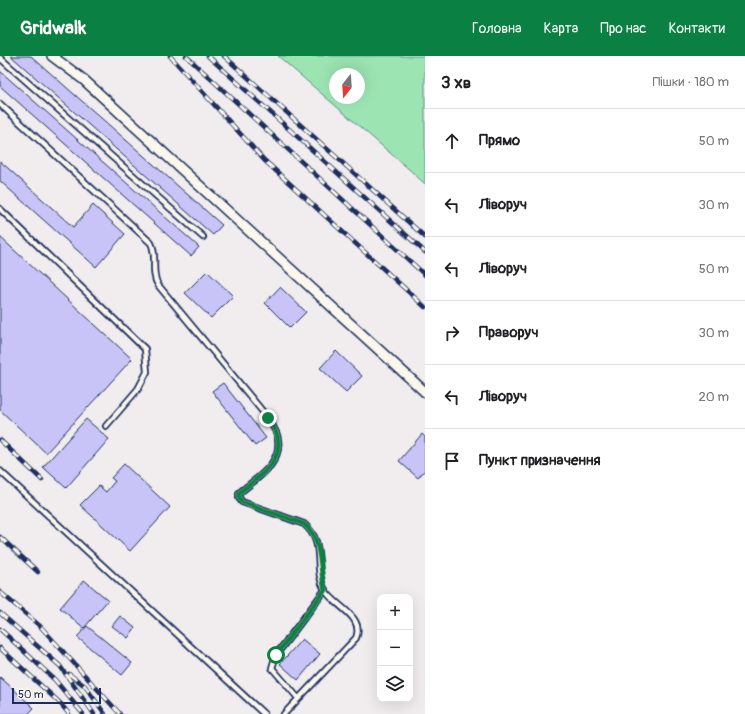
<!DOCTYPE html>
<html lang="uk">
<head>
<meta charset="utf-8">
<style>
  :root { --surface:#fff; --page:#f2f2f2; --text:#202124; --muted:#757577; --line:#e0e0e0; --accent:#0b8043 }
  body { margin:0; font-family:Pangolin,sans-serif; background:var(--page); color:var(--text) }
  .controls { position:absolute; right:12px; bottom:12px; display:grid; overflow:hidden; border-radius:8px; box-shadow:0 4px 16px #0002 }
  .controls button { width:36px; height:36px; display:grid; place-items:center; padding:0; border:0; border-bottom:1px solid var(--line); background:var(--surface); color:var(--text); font:20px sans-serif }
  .compass { position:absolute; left:329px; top:12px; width:36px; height:36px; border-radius:50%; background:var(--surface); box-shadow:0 4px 16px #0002; rotate:197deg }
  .scale { position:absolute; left:12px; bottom:10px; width:89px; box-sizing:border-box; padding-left:4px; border:2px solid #1b2f5e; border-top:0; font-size:11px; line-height:14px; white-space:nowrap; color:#1b2f5e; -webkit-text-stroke:3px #fbf7ec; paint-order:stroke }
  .stop { position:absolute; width:12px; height:12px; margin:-9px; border:3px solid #0b8043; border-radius:50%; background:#fff }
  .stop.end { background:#0b8043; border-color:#fff; box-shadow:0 1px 4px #0008 }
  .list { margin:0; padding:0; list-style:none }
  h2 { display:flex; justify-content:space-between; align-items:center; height:52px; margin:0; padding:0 16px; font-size:17px }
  h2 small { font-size:13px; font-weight:400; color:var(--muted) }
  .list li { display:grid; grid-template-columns:26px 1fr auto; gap:12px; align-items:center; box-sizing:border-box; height:64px; padding:0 16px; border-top:1px solid var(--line) }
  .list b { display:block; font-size:15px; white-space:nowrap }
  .list em { font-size:13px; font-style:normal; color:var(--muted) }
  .icon { flex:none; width:22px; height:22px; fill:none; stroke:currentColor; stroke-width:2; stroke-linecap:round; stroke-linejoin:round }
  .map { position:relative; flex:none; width:425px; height:658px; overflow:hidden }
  header { display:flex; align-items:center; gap:24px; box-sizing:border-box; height:56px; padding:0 20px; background:var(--accent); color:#fff }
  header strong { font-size:19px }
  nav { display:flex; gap:22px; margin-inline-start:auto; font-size:14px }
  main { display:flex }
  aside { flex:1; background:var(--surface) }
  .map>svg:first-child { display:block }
  .green { fill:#9ce5b3; stroke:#5c8a88; fill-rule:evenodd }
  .building { fill:#c8c4f7; stroke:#1b2f5e }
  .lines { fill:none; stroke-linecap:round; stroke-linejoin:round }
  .service-casing { stroke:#1b2f5e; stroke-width:8 }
  .minor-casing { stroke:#1b2f5e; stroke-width:12 }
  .service { stroke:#fbf7ec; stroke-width:4.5 }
  .minor { stroke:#fbf7ec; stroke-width:9 }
  .rail-casing { stroke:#1b2f5e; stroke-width:4.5 }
  .rail { stroke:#fbf7ec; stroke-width:3; stroke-dasharray:9; stroke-linecap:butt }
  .route { stroke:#0b8043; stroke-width:5 }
</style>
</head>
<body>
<header>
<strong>Gridwalk</strong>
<nav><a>Головна</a><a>Карта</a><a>Про нас</a><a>Контакти</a></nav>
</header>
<main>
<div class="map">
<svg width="425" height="658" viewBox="0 0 425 658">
  <rect width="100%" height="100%" fill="#f1edee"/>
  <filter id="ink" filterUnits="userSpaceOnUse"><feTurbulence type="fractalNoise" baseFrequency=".025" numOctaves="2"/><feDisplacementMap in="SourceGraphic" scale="8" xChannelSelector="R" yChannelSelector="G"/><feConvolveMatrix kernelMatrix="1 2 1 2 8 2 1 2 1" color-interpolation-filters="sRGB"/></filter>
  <g filter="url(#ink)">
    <path class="green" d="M278,0H425V128L411,115ZM335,18H359V42H335Z"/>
    <g class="building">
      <polygon points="11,0 31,0 222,169 213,179"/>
      <polygon points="0,15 199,191 191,200 0,30"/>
      <polygon points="0,105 73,171 93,149 125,178 96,211 0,125"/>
      <polygon points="0,181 132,303 46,397 0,354"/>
      <polygon points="207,215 233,240 211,262 185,237"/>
      <polygon points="280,231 306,256 290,272 265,247"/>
      <polygon points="336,295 362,320 346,336 320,312"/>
      <polygon points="223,327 266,382 255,390 212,335"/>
      <polygon points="86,363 109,383 66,432 43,411"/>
      <polygon points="422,378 425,381 425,414 418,422 399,405"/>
      <polygon points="124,408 170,451 130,495 80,449 99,430 106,436 115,425 111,422"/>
      <polygon points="84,524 108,544 84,572 60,552"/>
      <polygon points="120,560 135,572 128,582 112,570"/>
      <polygon points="87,570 132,607 122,619 77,581"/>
      <polygon points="302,583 320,598 298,624 280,608"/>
      <polygon points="0,621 34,652 28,658 0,658"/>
    </g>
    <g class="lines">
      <defs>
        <g id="service">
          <polyline points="0,2 203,181"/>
          <path d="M0,48L151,187C158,200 150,216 158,229L268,362C271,367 275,373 277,379C285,406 257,422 239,437V442L242,446L304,468C327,487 312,512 325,534C334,550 365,560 356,582L284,658"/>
          <polyline points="0,153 145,293 147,316 138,333 106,370"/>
          <polyline points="0,415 264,658"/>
          <polyline points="298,642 272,612 276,599 325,534"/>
        </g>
        <polyline id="minor" points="52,0 84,24 425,336"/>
      </defs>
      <use href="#service" class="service-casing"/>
      <use href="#minor" class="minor-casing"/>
      <use href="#service" class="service"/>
      <use href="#minor" class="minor"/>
      <defs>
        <g id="rail">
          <polyline points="170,0 264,104 425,251"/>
          <polyline points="186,0 425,219"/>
          <polyline points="208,0 425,196"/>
          <polyline points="224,0 425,181"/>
          <polyline points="0,384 42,424"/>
          <polyline points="0,481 38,516"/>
          <polyline points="0,536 40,570 120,658"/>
          <polyline points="0,557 60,610 94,658"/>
          <polyline points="0,573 55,624 83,658"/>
          <polyline points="0,592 60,647 69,658"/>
          <polyline points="69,618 85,630 105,658"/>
        </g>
      </defs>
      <use href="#rail" class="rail-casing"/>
      <use href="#rail" class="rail"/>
    </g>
  </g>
  <g class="lines" filter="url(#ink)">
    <path class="route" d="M268,362C271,367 275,373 277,379C285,406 257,422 239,437V442L242,446L304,468C323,483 319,512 325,534L276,599"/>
  </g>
</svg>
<div class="controls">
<button>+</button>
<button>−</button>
<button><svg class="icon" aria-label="layers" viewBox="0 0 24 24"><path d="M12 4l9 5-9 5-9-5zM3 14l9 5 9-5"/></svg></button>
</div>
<svg class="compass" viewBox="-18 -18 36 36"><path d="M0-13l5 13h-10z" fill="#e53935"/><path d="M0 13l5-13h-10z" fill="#757577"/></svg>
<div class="scale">50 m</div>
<div class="stop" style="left:276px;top:599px"></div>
<div class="stop end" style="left:268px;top:362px"></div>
</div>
<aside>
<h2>3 хв<small>Пішки · 180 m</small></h2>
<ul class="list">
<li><svg class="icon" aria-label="ahead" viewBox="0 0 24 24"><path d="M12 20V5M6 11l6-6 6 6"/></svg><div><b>Прямо</b></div><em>50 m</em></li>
<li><svg class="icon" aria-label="left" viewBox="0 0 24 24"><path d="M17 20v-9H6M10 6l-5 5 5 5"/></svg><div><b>Ліворуч</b></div><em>30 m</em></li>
<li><svg class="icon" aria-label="left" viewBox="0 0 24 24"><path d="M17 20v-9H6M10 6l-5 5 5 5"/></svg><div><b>Ліворуч</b></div><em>50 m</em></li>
<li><svg class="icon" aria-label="right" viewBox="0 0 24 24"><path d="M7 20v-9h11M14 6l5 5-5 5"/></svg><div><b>Праворуч</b></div><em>30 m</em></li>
<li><svg class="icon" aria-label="left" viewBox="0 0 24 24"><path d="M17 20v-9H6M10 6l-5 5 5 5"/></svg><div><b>Ліворуч</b></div><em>20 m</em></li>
<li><svg class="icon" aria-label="arrive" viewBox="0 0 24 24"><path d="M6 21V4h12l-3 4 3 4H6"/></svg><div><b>Пункт призначення</b></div></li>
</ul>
</aside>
</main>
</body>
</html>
